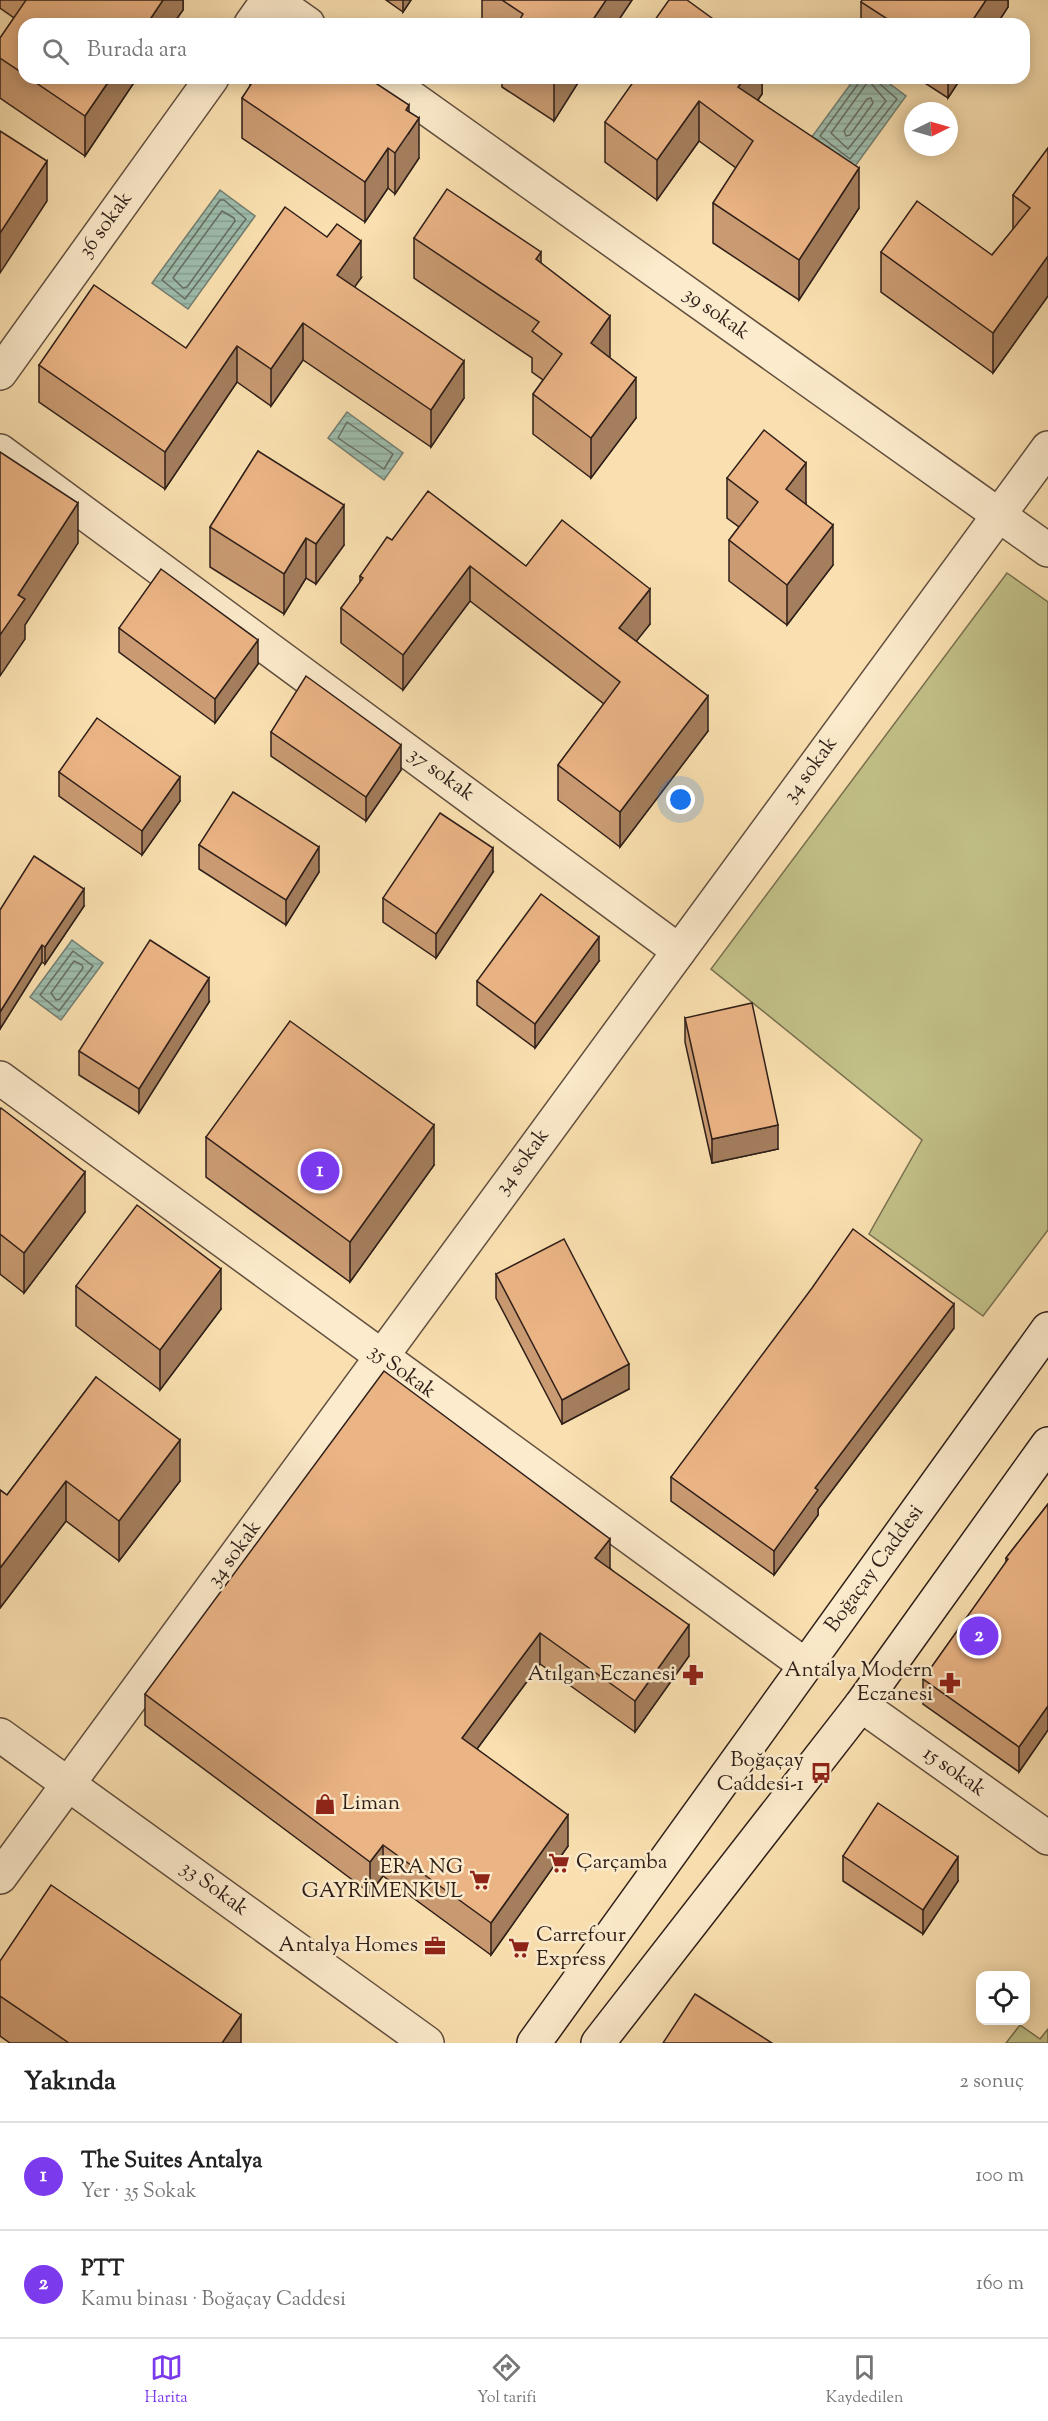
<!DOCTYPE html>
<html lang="tr">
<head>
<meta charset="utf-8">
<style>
  :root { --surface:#fff; --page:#f2f2f2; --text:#222; --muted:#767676; --line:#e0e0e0; --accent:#7c3aed }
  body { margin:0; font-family:"Sorts Mill Goudy",serif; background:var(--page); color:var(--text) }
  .controls { position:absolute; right:18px; bottom:18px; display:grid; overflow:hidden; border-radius:12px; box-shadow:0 3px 15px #0003 }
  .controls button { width:54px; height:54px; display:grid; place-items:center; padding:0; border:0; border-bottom:2px solid var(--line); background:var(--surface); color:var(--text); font:30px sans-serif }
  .compass { position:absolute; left:904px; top:102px; width:54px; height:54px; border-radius:50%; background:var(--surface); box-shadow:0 3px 15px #0003; rotate:85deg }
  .you { position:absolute; left:681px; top:800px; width:21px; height:21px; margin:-15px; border:4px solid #fff; border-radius:50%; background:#1a73e8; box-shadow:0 0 0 9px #1a73e833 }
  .badge { display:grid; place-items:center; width:39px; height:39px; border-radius:50%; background:var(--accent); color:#fff; font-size:20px; font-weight:700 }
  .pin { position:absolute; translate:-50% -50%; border:3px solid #fff; box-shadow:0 2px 6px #0006 }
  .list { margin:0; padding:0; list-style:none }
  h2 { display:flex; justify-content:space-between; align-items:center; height:78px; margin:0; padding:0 24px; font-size:26px }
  h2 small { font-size:20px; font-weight:400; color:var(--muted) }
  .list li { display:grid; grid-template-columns:39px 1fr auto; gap:18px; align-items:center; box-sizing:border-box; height:108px; padding:0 24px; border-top:2px solid var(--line) }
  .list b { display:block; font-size:22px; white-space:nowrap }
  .list p { margin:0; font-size:20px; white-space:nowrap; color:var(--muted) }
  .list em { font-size:20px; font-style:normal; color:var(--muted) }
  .icon { flex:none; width:33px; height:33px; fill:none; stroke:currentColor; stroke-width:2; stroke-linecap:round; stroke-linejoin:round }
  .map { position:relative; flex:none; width:1048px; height:2043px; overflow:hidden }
  .search { position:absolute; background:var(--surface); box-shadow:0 3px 15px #0003; left:18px; right:18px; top:18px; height:66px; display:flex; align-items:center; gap:15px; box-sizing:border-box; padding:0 21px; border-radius:18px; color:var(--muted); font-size:22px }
  .sheet { height:294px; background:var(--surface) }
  nav { display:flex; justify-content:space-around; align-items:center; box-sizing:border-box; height:84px; border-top:2px solid var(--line); background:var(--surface); font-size:16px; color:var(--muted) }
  nav a { display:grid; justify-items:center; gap:3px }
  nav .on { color:var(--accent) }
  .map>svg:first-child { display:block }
  .grass { fill:#c2c188; stroke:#787050; stroke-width:1.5 }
  .water { fill:url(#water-rules); stroke:#727e72; stroke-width:1.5 }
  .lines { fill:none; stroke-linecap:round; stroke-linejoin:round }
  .shore { stroke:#666e63; stroke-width:1.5 }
  .street-casing { stroke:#624f3f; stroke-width:36 }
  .secondary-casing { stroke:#2f1f19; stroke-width:36 }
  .street { stroke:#fcebcc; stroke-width:33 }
  .secondary { stroke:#fcebcc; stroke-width:33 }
  .wall { fill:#ca9b72; stroke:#2f1f19; stroke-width:1.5 }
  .shaded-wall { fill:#a47e5d; stroke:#2f1f19; stroke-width:1.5 }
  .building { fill:#ebb485; stroke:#2f1f19; stroke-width:1.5 }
  .labels { text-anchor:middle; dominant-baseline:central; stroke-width:5; stroke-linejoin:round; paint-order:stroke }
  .street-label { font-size:21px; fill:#2f1f19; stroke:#fcebcc }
  .poi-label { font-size:21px; fill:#2f1f19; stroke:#fcebcc; text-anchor:end }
</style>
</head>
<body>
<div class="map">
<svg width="1048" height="2043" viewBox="0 0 1048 2043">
  <defs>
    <pattern id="water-rules" width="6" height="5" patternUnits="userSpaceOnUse" patternTransform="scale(1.5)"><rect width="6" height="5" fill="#9ebdad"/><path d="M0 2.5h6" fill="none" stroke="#88a294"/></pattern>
  </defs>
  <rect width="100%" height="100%" fill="#fae0b0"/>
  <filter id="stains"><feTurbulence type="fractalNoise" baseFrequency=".00333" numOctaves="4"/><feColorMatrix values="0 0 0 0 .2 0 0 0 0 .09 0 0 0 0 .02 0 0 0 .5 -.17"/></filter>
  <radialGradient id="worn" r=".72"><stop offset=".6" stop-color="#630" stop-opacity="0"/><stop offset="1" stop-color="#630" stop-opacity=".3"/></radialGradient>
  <g class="grass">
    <polygon points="1007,573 1048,602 1048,1230 983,1316 869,1234 922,1140 711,969"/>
    <polygon points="1020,2025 1040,2039 1048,2029 1048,2043 1006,2043"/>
  </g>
  <g class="water">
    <polygon points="855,78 882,78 906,96 853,169 811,138"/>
    <polygon points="220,190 255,216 188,309 152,283"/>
    <polygon points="347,412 403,453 384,480 328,438"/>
    <polygon points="72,940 103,963 61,1020 30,997"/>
  </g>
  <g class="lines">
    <g class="shore">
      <polyline points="859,78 858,84 820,136 850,159 897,99 880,84 879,78"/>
      <polygon points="870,82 886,101 848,149 831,133 867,83"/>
      <polygon points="871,98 873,103 850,135 846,136 844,131 867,99"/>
      <polygon points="220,200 224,200 246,219 185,299 162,280"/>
      <polygon points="222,211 234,218 235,221 187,287 183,288 173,278"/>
      <polygon points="347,422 393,454 384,469 338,438"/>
      <polygon points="73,951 93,966 59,1011 40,995"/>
      <polygon points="74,961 82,965 83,968 60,999 56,1000 51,993"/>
    </g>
    <defs>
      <g id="street">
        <polyline points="274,0 308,24"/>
        <polyline points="251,24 268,0"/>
        <polyline points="384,78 1048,550"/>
        <polyline points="0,373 212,78"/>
        <polyline points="0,451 679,951"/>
        <polyline points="0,1078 805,1665"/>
        <polyline points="861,1705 1048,1838"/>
        <polyline points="0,1735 427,2043"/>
        <polyline points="0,1877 1048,448"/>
      </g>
      <g id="secondary">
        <polyline points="534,2043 1048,1329"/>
        <polyline points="598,2043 861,1705 1048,1444"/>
      </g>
    </defs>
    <use href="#street" class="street-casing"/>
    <use href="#secondary" class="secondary-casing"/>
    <use href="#street" class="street"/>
    <use href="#secondary" class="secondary"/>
  </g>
  <g class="wall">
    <polygon points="0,0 183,0 183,10 173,24 24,24 24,78 137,78 85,156 0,98 0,38 14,18 0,8"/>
    <polygon points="386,0 411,0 403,12"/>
    <polygon points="482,0 632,0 616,24 482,24"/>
    <polygon points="1008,0 1008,7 997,24 861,24 861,2"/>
    <polygon points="250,78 368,78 419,158 395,194 388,188 365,222 242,138 242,98 250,87"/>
    <polygon points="502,78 581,78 554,121 502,87"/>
    <polygon points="762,78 762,94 758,100 859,208 799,300 713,243 713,203 736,168 699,141 657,200 605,162 605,122"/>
    <polygon points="917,78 961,78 948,98"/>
    <polygon points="1048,148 1048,296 993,373 881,292 881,252 992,255 1013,230 1013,195"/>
    <polygon points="414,238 541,263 610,356 609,357 636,418 591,478 533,434 533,394 543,380 532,372 532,358 414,278"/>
    <polygon points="361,278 354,287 464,398 431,447 303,360 271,406 237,382 165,489 39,402 39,365 186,348"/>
    <polygon points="258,451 344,545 316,584 306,578 284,614 210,567 210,527"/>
    <polygon points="727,478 806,503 805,504 833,565 787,625 729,581 729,540 739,527 727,518"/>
    <polygon points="392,540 526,566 650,624 636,641 708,731 620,847 558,800 558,765 604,704 470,601 403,690 341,643 341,608 360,583 360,576"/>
    <polygon points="119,628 258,664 215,723 119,652"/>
    <polygon points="271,732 401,770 366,821 271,756"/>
    <polygon points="59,772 180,801 142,855 59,796"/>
    <polygon points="199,845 319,872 286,925 199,869"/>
    <polygon points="493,872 436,958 383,922 383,898"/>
    <polygon points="84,906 45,964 42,962 0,1029 0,910"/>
    <polygon points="599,961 535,1048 477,1005 477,981"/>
    <polygon points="209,1002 139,1113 79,1075 79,1051"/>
    <polygon points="685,1018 778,1149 712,1163 685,1042"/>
    <polygon points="0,1110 85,1212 24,1293 0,1274"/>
    <polygon points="206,1137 434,1165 350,1282 206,1177"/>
    <polygon points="496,1274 629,1389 562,1424 496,1298"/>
    <polygon points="76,1286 221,1309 160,1390 76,1326"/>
    <polygon points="954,1328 818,1509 818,1515 774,1575 671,1501 671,1477"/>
    <polygon points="96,1377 180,1481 119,1561 66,1521 0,1608 0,1490 7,1495"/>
    <polygon points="1048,1504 1048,1730 1019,1772 923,1704 923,1679 1006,1563 1006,1558"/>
    <polygon points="610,1568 689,1656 635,1732 540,1664 477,1749 568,1846 491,1955 383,1876 370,1893 145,1725 145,1694"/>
    <polygon points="843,1856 958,1881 923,1934 843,1881"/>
    <polygon points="0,1961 241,2043 10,2043 0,2036"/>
  </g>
  <g class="shaded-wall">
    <polygon points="163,0 183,0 183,10 173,24 147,24"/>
    <polygon points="403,0 411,0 403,12"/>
    <polygon points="606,0 632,0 616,24 590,24"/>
    <polygon points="986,0 1008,0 1008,7 997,24 970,24"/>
    <polygon points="111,78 137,78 85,156 85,116"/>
    <polygon points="556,78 581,78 554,121 554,81"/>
    <polygon points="745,78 762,78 762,94 738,127 738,87"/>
    <polygon points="948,78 961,78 948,98"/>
    <polygon points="699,101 699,141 657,200 657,160"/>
    <polygon points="409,105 409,133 419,118 419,158 395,194 395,153 406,110"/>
    <polygon points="388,148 388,188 365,222 365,182"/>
    <polygon points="47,161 47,201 0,273 0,233"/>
    <polygon points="859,168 859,208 799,300 799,260"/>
    <polygon points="361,241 361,278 337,312 337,275"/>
    <polygon points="541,252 541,292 536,259"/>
    <polygon points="1048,256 1048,296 993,373 993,333"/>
    <polygon points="610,316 610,356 591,383 591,343"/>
    <polygon points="303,323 303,360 271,406 271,369"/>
    <polygon points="237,346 237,382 165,489 165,452"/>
    <polygon points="464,361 464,398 431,447 431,410"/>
    <polygon points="636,378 636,418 591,478 591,438"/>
    <polygon points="806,463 806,503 786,530 786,489"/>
    <polygon points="78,503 78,543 25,625 25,639 0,676 0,635 18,595"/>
    <polygon points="344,505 344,545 316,584 316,544"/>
    <polygon points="833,525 833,565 787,625 787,585"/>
    <polygon points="306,538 306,578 284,614 284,574"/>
    <polygon points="470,566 470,601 403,690 403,655"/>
    <polygon points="650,589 650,624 619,663 619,628"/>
    <polygon points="258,640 258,664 215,723 215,699"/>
    <polygon points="708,696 708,731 620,847 620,812"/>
    <polygon points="401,745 401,770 366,821 366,797"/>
    <polygon points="180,777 180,801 142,855 142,831"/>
    <polygon points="319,847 319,872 286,925 286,900"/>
    <polygon points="493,848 493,872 436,958 436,934"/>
    <polygon points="84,889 84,906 45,964 45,947"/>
    <polygon points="599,937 599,961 535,1048 535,1024"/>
    <polygon points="42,945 42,962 0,1029 0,1012"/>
    <polygon points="209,978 209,1002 139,1113 139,1089"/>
    <polygon points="434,1125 434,1165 350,1282 350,1242"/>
    <polygon points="778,1125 778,1149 712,1163 712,1139"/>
    <polygon points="85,1172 85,1212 24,1293 24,1253"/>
    <polygon points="221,1269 221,1309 160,1390 160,1350"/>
    <polygon points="954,1304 954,1328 818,1509 818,1515 774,1575 774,1551 815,1488"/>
    <polygon points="629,1364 629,1389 562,1424 562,1400"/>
    <polygon points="180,1440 180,1481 119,1561 119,1521"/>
    <polygon points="66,1481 66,1521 0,1608 0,1568"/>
    <polygon points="610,1539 610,1570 595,1558"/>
    <polygon points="689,1625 689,1656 635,1732 635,1701"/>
    <polygon points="540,1633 540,1664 462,1769 462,1738"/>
    <polygon points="1048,1706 1048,1730 1019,1772 1019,1747"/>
    <polygon points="568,1815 568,1846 491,1955 491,1923"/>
    <polygon points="383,1845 383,1876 370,1893 370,1862"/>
    <polygon points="958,1857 958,1881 923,1934 923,1910"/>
    <polygon points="241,2015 241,2043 222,2043"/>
  </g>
  <g class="building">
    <polygon points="26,0 163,0 147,24 24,24 24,74 0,58 0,38"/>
    <polygon points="502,0 606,0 590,24 517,24 523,14"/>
    <polygon points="669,0 687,0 720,24 652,24"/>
    <polygon points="862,0 986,0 970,24 895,24 861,2"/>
    <polygon points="29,78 111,78 85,116"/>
    <polygon points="255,78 368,78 409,105 406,110 419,118 395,153 388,148 365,182 242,98"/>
    <polygon points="636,78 745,78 738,87 859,168 799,260 713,203 753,141 699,101 657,160 605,122"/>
    <polygon points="0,131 47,161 0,233"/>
    <polygon points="1048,148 1048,256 993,333 881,252 917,201 992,255 1030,208 1013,195"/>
    <polygon points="447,189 541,252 536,259 610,316 591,343 636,378 591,438 533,394 562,354 532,331 539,322 414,238"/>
    <polygon points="285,207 327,237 337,224 361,241 337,275 464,361 431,410 303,323 271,369 237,346 165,452 39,365 94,285 186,348"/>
    <polygon points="764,430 806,463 786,489 833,525 787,585 729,540 758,502 727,478"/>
    <polygon points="258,451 344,505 316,544 306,538 284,574 210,527"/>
    <polygon points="0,452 78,503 18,595 25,599 0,635"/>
    <polygon points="428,491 526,566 562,520 650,589 619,628 708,696 620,812 558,765 620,682 470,566 403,655 341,608 363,578 360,576 387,537 392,540"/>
    <polygon points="161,569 258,640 215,699 119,628"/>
    <polygon points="306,676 401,745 366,797 271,732"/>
    <polygon points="97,718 180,777 142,831 59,772"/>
    <polygon points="233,792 319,847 286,900 199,845"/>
    <polygon points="440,813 493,848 436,934 383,898"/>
    <polygon points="34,856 84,889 45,947 42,945 0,1012 0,910"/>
    <polygon points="541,894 599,937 535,1024 477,981"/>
    <polygon points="150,940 209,978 139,1089 79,1051"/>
    <polygon points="752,1003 778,1125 712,1139 685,1018"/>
    <polygon points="290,1021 434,1125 350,1242 206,1137"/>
    <polygon points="1,1108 85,1172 24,1253 0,1234 0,1110"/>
    <polygon points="137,1205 221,1269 160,1350 76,1286"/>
    <polygon points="853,1229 954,1304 815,1488 818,1490 774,1551 671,1477 812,1288"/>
    <polygon points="564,1239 629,1364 562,1400 496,1274"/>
    <polygon points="384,1371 610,1539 595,1558 689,1625 635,1701 540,1633 462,1738 568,1815 491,1923 383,1845 370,1862 145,1694"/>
    <polygon points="96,1377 180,1440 119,1521 66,1481 0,1568 0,1490 7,1495"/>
    <polygon points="1048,1504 1048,1706 1019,1747 923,1679 1008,1559 1006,1558"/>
    <polygon points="878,1803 958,1857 923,1910 843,1856"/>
    <polygon points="51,1885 241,2015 222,2043 69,2043 0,1996 0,1961"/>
    <polygon points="695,1994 772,2043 663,2043"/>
  </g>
  <defs>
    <symbol id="pharmacy-bare" viewBox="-9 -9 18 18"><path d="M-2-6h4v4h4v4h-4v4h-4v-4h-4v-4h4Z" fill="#8f2418" stroke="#fcebcc" stroke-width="2.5" paint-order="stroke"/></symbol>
    <symbol id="bus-bare" viewBox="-9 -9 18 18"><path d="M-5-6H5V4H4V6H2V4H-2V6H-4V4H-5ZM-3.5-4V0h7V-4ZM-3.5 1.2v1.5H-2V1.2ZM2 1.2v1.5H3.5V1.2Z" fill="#8f2418" stroke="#fcebcc" stroke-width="2.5" paint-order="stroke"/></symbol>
    <symbol id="shop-bare" viewBox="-9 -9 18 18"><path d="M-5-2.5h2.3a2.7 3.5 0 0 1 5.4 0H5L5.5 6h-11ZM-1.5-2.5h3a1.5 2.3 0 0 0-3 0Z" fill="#8f2418" stroke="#fcebcc" stroke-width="2.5" paint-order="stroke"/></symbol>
    <symbol id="supermarket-bare" viewBox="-9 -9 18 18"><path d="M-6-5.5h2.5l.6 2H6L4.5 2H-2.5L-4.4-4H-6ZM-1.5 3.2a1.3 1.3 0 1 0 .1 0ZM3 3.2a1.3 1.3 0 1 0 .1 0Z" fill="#8f2418" stroke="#fcebcc" stroke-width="2.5" paint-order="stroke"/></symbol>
    <symbol id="office-bare" viewBox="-9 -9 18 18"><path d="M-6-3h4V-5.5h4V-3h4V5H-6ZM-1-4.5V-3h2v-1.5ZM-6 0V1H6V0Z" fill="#8f2418" stroke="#fcebcc" stroke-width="2.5" paint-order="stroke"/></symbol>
  </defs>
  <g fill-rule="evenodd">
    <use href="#pharmacy-bare" x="678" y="1660" width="30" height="30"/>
    <use href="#pharmacy-bare" x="935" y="1668" width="30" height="30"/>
    <use href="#bus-bare" x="806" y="1758" width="30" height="30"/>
    <use href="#shop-bare" x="310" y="1789" width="30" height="30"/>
    <use href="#supermarket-bare" x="544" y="1848" width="30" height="30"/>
    <use href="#supermarket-bare" x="465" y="1865" width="30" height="30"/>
    <use href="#office-bare" x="420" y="1931" width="30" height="30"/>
    <use href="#supermarket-bare" x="504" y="1933" width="30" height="30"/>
  </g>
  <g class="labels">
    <g class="street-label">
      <text transform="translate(106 225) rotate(-54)">36 sokak</text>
      <text transform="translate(716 314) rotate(35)">39 sokak</text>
      <text transform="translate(811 770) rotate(-54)">34 sokak</text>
      <text transform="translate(441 775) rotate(36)">37 sokak</text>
      <text transform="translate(523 1162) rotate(-54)">34 sokak</text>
      <text transform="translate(402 1372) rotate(36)">35 Sokak</text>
      <text transform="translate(235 1554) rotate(-54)">34 sokak</text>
      <text transform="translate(875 1569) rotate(-54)">Boğaçay Caddesi</text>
      <text transform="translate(954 1772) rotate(35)">15 sokak</text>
      <text transform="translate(214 1889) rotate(36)">33 Sokak</text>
    </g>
    <g class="poi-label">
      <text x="933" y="1671">Antalya Modern<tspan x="933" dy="24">Eczanesi</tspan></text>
      <text x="676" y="1675">Atılgan Eczanesi</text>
      <text x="804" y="1761">Boğaçay<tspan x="804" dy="24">Caddesi-1</tspan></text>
      <text x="342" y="1804" text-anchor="start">Liman</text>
      <text x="576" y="1863" text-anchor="start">Çarçamba</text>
      <text x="463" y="1868">ERA NG<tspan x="463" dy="24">GAYRİMENKUL</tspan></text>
      <text x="536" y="1936" text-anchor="start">Carrefour<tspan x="536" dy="24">Express</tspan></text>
      <text x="418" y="1946">Antalya Homes</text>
    </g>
  </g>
  <rect width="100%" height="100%" filter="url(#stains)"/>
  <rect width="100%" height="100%" fill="url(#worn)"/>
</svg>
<div class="controls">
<button><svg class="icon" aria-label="locate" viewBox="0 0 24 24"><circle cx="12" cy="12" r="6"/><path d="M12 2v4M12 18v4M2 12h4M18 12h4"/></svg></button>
</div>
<svg class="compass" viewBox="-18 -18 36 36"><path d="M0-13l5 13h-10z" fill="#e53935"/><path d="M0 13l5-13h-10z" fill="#767676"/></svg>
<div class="you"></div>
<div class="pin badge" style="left:320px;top:1171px">1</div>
<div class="pin badge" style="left:979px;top:1636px">2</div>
<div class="search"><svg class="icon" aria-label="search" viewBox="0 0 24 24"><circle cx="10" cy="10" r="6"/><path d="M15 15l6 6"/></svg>Burada ara</div>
</div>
<section class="sheet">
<h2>Yakında<small>2 sonuç</small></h2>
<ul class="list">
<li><span class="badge">1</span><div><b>The Suites Antalya</b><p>Yer · 35 Sokak</p></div><em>100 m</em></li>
<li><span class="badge">2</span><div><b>PTT</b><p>Kamu binası · Boğaçay Caddesi</p></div><em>160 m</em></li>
</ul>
</section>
<nav>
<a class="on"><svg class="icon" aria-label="map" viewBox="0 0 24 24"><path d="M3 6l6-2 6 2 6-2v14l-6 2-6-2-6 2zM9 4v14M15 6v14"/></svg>Harita</a>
<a><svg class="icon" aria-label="directions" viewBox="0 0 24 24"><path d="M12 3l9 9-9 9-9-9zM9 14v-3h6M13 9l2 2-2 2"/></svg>Yol tarifi</a>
<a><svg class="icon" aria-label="saved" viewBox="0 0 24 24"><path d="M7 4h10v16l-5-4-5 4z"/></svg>Kaydedilen</a>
</nav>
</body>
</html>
